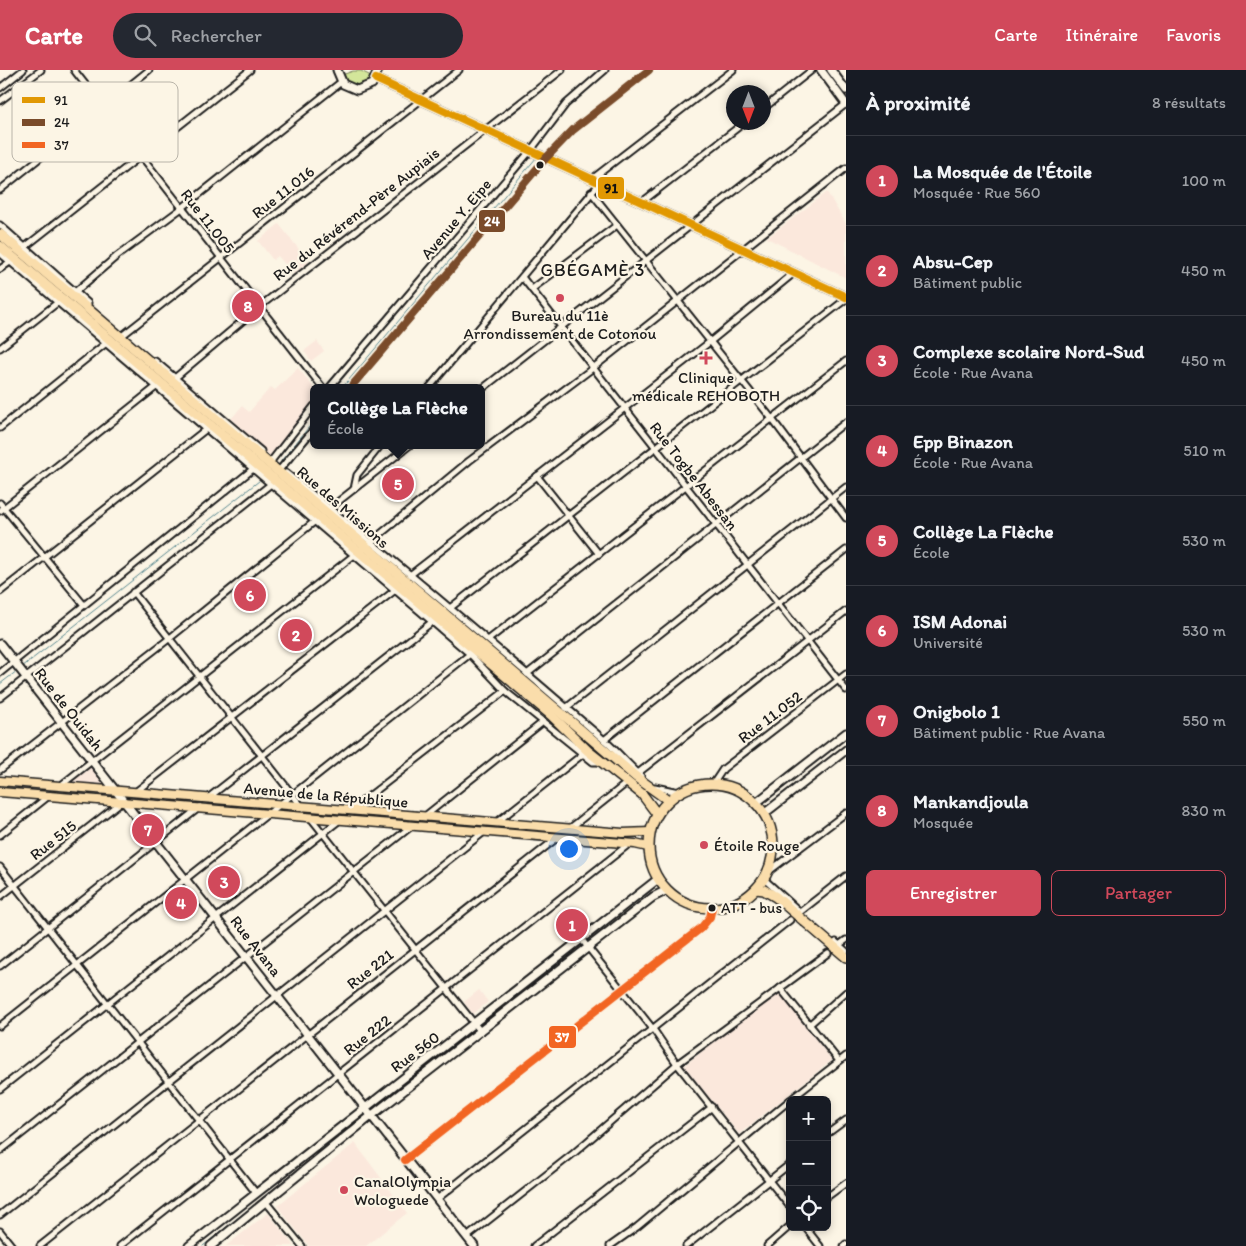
<!DOCTYPE html>
<html lang="fr">
<head>
<meta charset="utf-8">
<style>
  :root { --surface:#171b24; --page:#242831; --text:#f1f3f6; --muted:#9ea1a6; --line:#363941; --accent:#d1495b }
  body { margin:0; font-family:Itim,sans-serif; background:var(--page); color:var(--text) }
  .controls { position:absolute; right:15px; bottom:15px; display:grid; overflow:hidden; border-radius:8px; box-shadow:0 2px 8px #0003 }
  .controls button { width:45px; height:45px; display:grid; place-items:center; padding:0; border:0; border-bottom:1px solid var(--line); background:var(--surface); color:var(--text); font:25px sans-serif }
  .compass { position:absolute; left:726px; top:15px; width:45px; height:45px; border-radius:50%; background:var(--surface); box-shadow:0 2px 8px #0003; rotate:180deg }
  .you { position:absolute; left:568px; top:778px; width:18px; height:18px; margin:-12px; border:4px solid #fff; border-radius:50%; background:#1a73e8; box-shadow:0 0 0 8px #1a73e833 }
  .badge { display:grid; place-items:center; width:32px; height:32px; border-radius:50%; background:var(--accent); color:#fff; font-size:16px; font-weight:700 }
  .pin { position:absolute; translate:-50% -50%; border:2px solid #fff; box-shadow:0 1px 5px #0006 }
  .popup { position:absolute; left:310px; top:314px; width:175px; height:65px; box-sizing:border-box; display:grid; place-content:center; border-radius:8px; background:var(--surface); filter:drop-shadow(0 1px 4px #0005); font-size:16px; white-space:nowrap; color:var(--muted) }
  .popup b { font-size:19px; color:var(--text) }
  .popup::after { content:''; position:absolute; left:50%; top:100%; margin-left:-10px; border:10px solid transparent; border-top-color:var(--surface) }
  .list { margin:0; padding:0; list-style:none }
  h2 { display:flex; justify-content:space-between; align-items:center; height:65px; margin:0; padding:0 20px; font-size:21px }
  h2 small { font-size:16px; font-weight:400; color:var(--muted) }
  .list li { display:grid; grid-template-columns:32px 1fr auto; gap:15px; align-items:center; box-sizing:border-box; height:90px; padding:0 20px; border-top:1px solid var(--line) }
  .list b { display:block; font-size:19px; white-space:nowrap }
  .list p { margin:0; font-size:16px; white-space:nowrap; color:var(--muted) }
  .list em { font-size:16px; font-style:normal; color:var(--muted) }
  .actions { display:flex; gap:10px; padding:15px 20px }
  .actions a { flex:1; padding:11px 0; border:1px solid var(--accent); border-radius:8px; text-align:center; font-size:18px; color:var(--accent) }
  .actions .main { background:var(--accent); color:#fff }
  .icon { flex:none; width:28px; height:28px; fill:none; stroke:currentColor; stroke-width:2; stroke-linecap:round; stroke-linejoin:round }
  .map { position:relative; flex:none; width:846px; height:1176px; overflow:hidden }
  header { display:flex; align-items:center; gap:30px; box-sizing:border-box; height:70px; padding:0 25px; background:var(--accent); color:#fff }
  header strong { font-size:24px }
  nav { display:flex; gap:28px; margin-inline-start:auto; font-size:18px }
  .search { width:350px; height:45px; background:var(--page); display:flex; align-items:center; gap:12px; box-sizing:border-box; padding:0 18px; border-radius:28px; color:var(--muted); font-size:19px }
  main { display:flex }
  aside { flex:1; background:var(--surface) }
  .map>svg:first-child { display:block }
  .built { fill:#fbe8dc }
  .green { fill:#d3e69a; stroke:#78815b }
  .lines { fill:none; stroke-linecap:round; stroke-linejoin:round }
  .stream { stroke:#598890; stroke-width:1 }
  .street-casing { stroke:#1c1c1c; stroke-width:9 }
  .secondary-casing { stroke:#1c1c1c; stroke-width:11 }
  .primary-casing { stroke:#1c1c1c; stroke-width:11 }
  .highway-casing { stroke:#1c1c1c; stroke-width:12 }
  .street { stroke:#fcf5e5; stroke-width:5 }
  .secondary { stroke:#fcf5e5; stroke-width:7 }
  .primary { stroke:#faddab; stroke-width:8 }
  .highway { stroke:#faddab; stroke-width:9 }
  .bus-1-casing { stroke:#fcf5e5; stroke-width:11 }
  .bus-2-casing { stroke:#fcf5e5; stroke-width:11 }
  .bus-3-casing { stroke:#fcf5e5; stroke-width:11 }
  .bus-1 { stroke:#e19803; stroke-width:8 }
  .bus-2 { stroke:#7a4b2a; stroke-width:8 }
  .bus-3 { stroke:#f26522; stroke-width:8 }
  .bus-dot { fill:#1c1c1c; stroke:#fcf5e5; stroke-width:2 }
  .poi-dot { fill:#d1495b; stroke:#fcf5e5; stroke-width:2 }
  .labels { text-anchor:middle; dominant-baseline:central; stroke-width:4.5; stroke-linejoin:round; paint-order:stroke }
  .bus-label { font-size:15px; fill:#1c1c1c; stroke:#fcf5e5; text-anchor:start }
  .street-label { font-size:16px; fill:#1c1c1c; stroke:#fcf5e5 }
  .poi-label { font-size:16px; fill:#1c1c1c; stroke:#fcf5e5 }
  .neighbourhood-label { font-size:18px; letter-spacing:1px; fill:#1c1c1c; stroke:#fcf5e5 }
  .key { fill:#fcf5e5; stroke:#b9b4a9; stroke-width:1 }
  .key-label { font-size:14px; fill:#1c1c1c }
  .line-badge { stroke:#fcf5e5; stroke-width:2 }
  .badge-label { font-size:14px; text-anchor:middle; font-weight:bold; fill:#fff }
  .pale-badge-label { font-size:14px; text-anchor:middle; font-weight:bold; fill:#111 }
</style>
</head>
<body>
<header>
<strong>Carte</strong>
<div class="search"><svg class="icon" aria-label="search" viewBox="0 0 24 24"><circle cx="10" cy="10" r="6"/><path d="M15 15l6 6"/></svg>Rechercher</div>
<nav><a>Carte</a><a>Itinéraire</a><a>Favoris</a></nav>
</header>
<main>
<div class="map">
<svg width="846" height="1176" viewBox="0 0 846 1176">
  <rect width="100%" height="100%" fill="#fcf5e5"/>
  <filter id="ink" filterUnits="userSpaceOnUse"><feTurbulence type="fractalNoise" baseFrequency=".02" numOctaves="2"/><feDisplacementMap in="SourceGraphic" scale="10" xChannelSelector="R" yChannelSelector="G"/><feConvolveMatrix kernelMatrix="1 2 1 2 8 2 1 2 1" color-interpolation-filters="sRGB"/></filter>
  <g filter="url(#ink)">
    <g class="built">
      <polygon points="827,122 846,154 846,208 767,168"/>
      <polygon points="279,154 309,192 293,204 278,186 273,190 258,171"/>
      <polygon points="317,271 324,281 311,291 304,281"/>
      <polygon points="298,298 314,318 314,333 270,386 231,349 242,336 249,342 271,317 275,320"/>
      <polygon points="247,508 266,531 253,542 234,518"/>
      <polygon points="92,696 108,716 69,714"/>
      <polygon points="479,920 488,932 473,944 464,932"/>
      <polygon points="777,920 832,990 739,1064 684,996"/>
      <polygon points="355,1073 407,1143 366,1176 309,1176 277,1136"/>
      <polygon points="268,1143 294,1176 226,1176"/>
    </g>
    <polygon class="green" points="353,1 361,1 373,7 370,11 357,17 347,13 342,5"/>
    <g class="lines">
      <g class="stream">
        <polyline points="342,318 537,87"/>
        <polyline points="281,391 314,351"/>
        <polyline points="22,597 259,411"/>
        <polyline points="0,614 17,601"/>
        <polyline points="203,1176 356,1053"/>
      </g>
      <defs>
        <g id="street">
          <polyline points="74,0 323,318"/>
          <polyline points="0,18 23,0"/>
          <polyline points="0,31 41,0"/>
          <polyline points="764,38 812,0"/>
          <polyline points="592,109 733,0"/>
          <polyline points="0,120 149,0"/>
          <polyline points="591,122 772,349 846,448"/>
          <polyline points="642,132 745,52"/>
          <polyline points="0,155 88,233"/>
          <polyline points="25,177 250,0"/>
          <polyline points="0,183 470,584 505,621 593,692 602,692"/>
          <polyline points="0,199 10,192"/>
          <polyline points="522,207 846,620"/>
          <polyline points="532,219 617,155"/>
          <polyline points="75,222 117,186 182,138 341,12"/>
          <polyline points="123,265 459,0"/>
          <polyline points="0,278 57,233"/>
          <polyline points="155,291 261,381"/>
          <polyline points="176,307 259,237 562,0"/>
          <polyline points="329,318 531,80 566,34 605,0"/>
          <polyline points="350,318 546,88 573,60 649,0"/>
          <polyline points="429,318 600,113"/>
          <polyline points="482,319 846,34"/>
          <polyline points="0,358 105,274"/>
          <polyline points="272,390 314,336"/>
          <polyline points="281,398 314,359"/>
          <path d="M286,403C394,489 499,579 603,669C616,680 628,694 641,706"/>
          <polyline points="537,406 599,484"/>
          <polyline points="354,419 357,405 381,375"/>
          <polyline points="0,433 84,535"/>
          <polyline points="330,438 410,375"/>
          <polyline points="0,441 156,317"/>
          <polyline points="410,505 711,271 794,203"/>
          <polyline points="0,522 205,360"/>
          <polyline points="133,522 303,738"/>
          <polyline points="450,538 846,229"/>
          <polyline points="488,570 846,291"/>
          <polyline points="0,603 253,399"/>
          <polyline points="527,604 846,352"/>
          <polyline points="0,628 271,414"/>
          <polyline points="566,638 846,417"/>
          <polyline points="604,670 846,480"/>
          <polyline points="0,700 170,568 314,452"/>
          <polyline points="638,703 846,541"/>
          <polyline points="713,714 723,699 846,604"/>
          <polyline points="60,716 372,471 469,391 593,298 846,98"/>
          <polyline points="655,717 679,722"/>
          <polyline points="134,723 394,521"/>
          <polyline points="208,728 432,552"/>
          <polyline points="351,740 505,621"/>
          <polyline points="425,746 543,652"/>
          <polyline points="310,747 481,962"/>
          <polyline points="497,752 583,684"/>
          <polyline points="569,759 628,712"/>
          <polyline points="0,765 50,725"/>
          <polyline points="0,797 256,1123"/>
          <polyline points="768,802 846,743"/>
          <polyline points="764,809 797,839"/>
          <polyline points="0,827 121,732"/>
          <polyline points="800,842 846,806"/>
          <polyline points="582,870 653,959 677,994 790,1137"/>
          <polyline points="836,872 846,881"/>
          <polyline points="839,875 846,870"/>
          <polyline points="0,896 200,737"/>
          <polyline points="780,918 839,991"/>
          <polyline points="809,955 846,922"/>
          <polyline points="0,956 470,584"/>
          <polyline points="0,1019 341,749"/>
          <polyline points="790,1030 846,986"/>
          <polyline points="827,1064 846,1050"/>
          <polyline points="0,1081 413,755"/>
          <polyline points="405,1090 701,858 710,847 712,838"/>
          <polyline points="827,1127 846,1113"/>
          <polyline points="437,1129 790,850"/>
          <polyline points="265,1131 302,1176"/>
          <polyline points="0,1145 484,762"/>
          <polyline points="805,1157 820,1176"/>
          <polyline points="0,1161 12,1176"/>
          <polyline points="467,1167 574,1083 677,994 828,883"/>
          <polyline points="40,1176 557,768"/>
          <polyline points="120,1176 629,774"/>
          <polyline points="534,1176 712,1037"/>
          <polyline points="610,1176 637,1157 790,1030"/>
          <polyline points="686,1176 790,1094"/>
          <polyline points="767,1176 790,1156"/>
          <polyline points="844,1176 846,1174"/>
        </g>
        <g id="secondary">
          <polyline points="337,0 343,14 357,20 372,14 378,0"/>
          <polyline points="821,0 846,34"/>
          <polyline points="831,0 846,20"/>
          <polyline points="376,9 846,227"/>
          <polyline points="0,574 474,1176"/>
          <polyline points="756,733 846,663"/>
          <polyline points="765,743 846,680"/>
          <polyline points="189,1176 658,809"/>
          <polyline points="211,1176 371,1046 653,827 667,820"/>
        </g>
        <g id="primary">
          <polyline points="0,711 623,763 650,762"/>
          <polyline points="0,722 635,774 648,777"/>
        </g>
        <g id="highway">
          <polyline points="0,164 636,707 668,730"/>
          <polyline points="0,176 551,645 588,681 642,724 657,744"/>
          <circle cx="711" cy="776" r="62"/>
          <polyline points="756,819 764,820 776,827 846,887"/>
        </g>
      </defs>
      <use href="#street" class="street-casing"/>
      <use href="#secondary" class="secondary-casing"/>
      <use href="#primary" class="primary-casing"/>
      <use href="#highway" class="highway-casing"/>
      <use href="#street" class="street"/>
      <use href="#secondary" class="secondary"/>
      <use href="#primary" class="primary"/>
      <use href="#highway" class="highway"/>
      <defs>
        <polyline id="bus-1" points="376,9 846,227"/>
        <polyline id="bus-2" points="350,318 546,88 573,60 649,0"/>
        <polyline id="bus-3" points="405,1090 701,858 710,847 712,838"/>
      </defs>
      <use href="#bus-1" class="bus-1-casing"/>
      <use href="#bus-2" class="bus-2-casing"/>
      <use href="#bus-3" class="bus-3-casing"/>
      <use href="#bus-1" class="bus-1"/>
      <use href="#bus-2" class="bus-2"/>
      <use href="#bus-3" class="bus-3"/>
    </g>
  </g>
  <g class="bus-dot">
    <circle cx="540" cy="95" r="4.5"/>
    <circle cx="712" cy="838" r="4.5"/>
  </g>
  <g class="poi-dot">
    <circle cx="560" cy="228" r="5"/>
    <path d="M703.5 280.5h5v5h5v5h-5v5h-5v-5h-5v-5h5z"/>
    <circle cx="704" cy="775" r="5"/>
    <circle cx="344" cy="1120" r="5"/>
  </g>
  <g class="labels">
    <g class="bus-label">
      <text x="721" y="838">ATT - bus</text>
    </g>
    <g class="street-label">
      <text transform="translate(283 122) rotate(-38)">Rue 11.016</text>
      <text transform="translate(356 144) rotate(-38)">Rue du Révérend-Père Aupiais</text>
      <text transform="translate(456 149) rotate(-50)">Avenue Y. Eipe</text>
      <text transform="translate(208 151) rotate(52)">Rue 11.005</text>
      <text transform="translate(694 406) rotate(52)">Rue Togbe Abessan</text>
      <text transform="translate(343 437) rotate(41)">Rue des Missions</text>
      <text transform="translate(69 639) rotate(52)">Rue de Ouidah</text>
      <text transform="translate(770 647) rotate(-37)">Rue 11.052</text>
      <text transform="translate(326 725) rotate(5)">Avenue de la République</text>
      <text transform="translate(53 770) rotate(-38)">Rue 515</text>
      <text transform="translate(256 876) rotate(52)">Rue Avana</text>
      <text transform="translate(370 899) rotate(-38)">Rue 221</text>
      <text transform="translate(367 965) rotate(-38)">Rue 222</text>
      <text transform="translate(415 982) rotate(-37)">Rue 560</text>
    </g>
    <g class="poi-label">
      <text x="560" y="245">Bureau du 11è<tspan x="560" dy="18">Arrondissement de Cotonou</tspan></text>
      <text x="706" y="307">Clinique<tspan x="706" dy="18">médicale REHOBOTH</tspan></text>
      <text x="714" y="775" text-anchor="start">Étoile Rouge</text>
      <text x="354" y="1111" text-anchor="start">CanalOlympia<tspan x="354" dy="18">Wologuede</tspan></text>
    </g>
    <g class="neighbourhood-label">
      <text x="593" y="200">GBÉGAMÈ 3</text>
    </g>
  </g>
  <rect x="12" y="12" width="166" height="80" rx="8" class="key"/>
  <rect x="22" y="27" width="23" height="6" fill="#e19803"/>
  <rect x="22" y="49" width="23" height="7" fill="#7a4b2a"/>
  <rect x="22" y="72" width="23" height="6" fill="#f26522"/>
  <g class="key-label">
    <text x="54" y="35">91</text>
    <text x="54" y="57">24</text>
    <text x="54" y="80">37</text>
  </g>
  <g class="line-badge">
    <rect x="597" y="106" width="28" height="24" rx="5" fill="#e19803"/>
    <rect x="478" y="139" width="28" height="24" rx="5" fill="#7a4b2a"/>
    <rect x="548" y="955" width="29" height="24" rx="5" fill="#f26522"/>
  </g>
  <g class="badge-label">
    <text x="492" y="156">24</text>
    <text x="562" y="972">37</text>
  </g>
  <g class="pale-badge-label">
    <text x="611" y="123">91</text>
  </g>
</svg>
<div class="controls">
<button>+</button>
<button>−</button>
<button><svg class="icon" aria-label="locate" viewBox="0 0 24 24"><circle cx="12" cy="12" r="6"/><path d="M12 2v4M12 18v4M2 12h4M18 12h4"/></svg></button>
</div>
<svg class="compass" viewBox="-18 -18 36 36"><path d="M0-13l5 13h-10z" fill="#e53935"/><path d="M0 13l5-13h-10z" fill="#9ea1a6"/></svg>
<div class="you"></div>
<div class="pin badge" style="left:572px;top:855px">1</div>
<div class="pin badge" style="left:296px;top:565px">2</div>
<div class="pin badge" style="left:224px;top:812px">3</div>
<div class="pin badge" style="left:181px;top:833px">4</div>
<div class="pin badge" style="left:398px;top:414px">5</div>
<div class="popup"><b>Collège La Flèche</b>École</div>
<div class="pin badge" style="left:250px;top:525px">6</div>
<div class="pin badge" style="left:148px;top:760px">7</div>
<div class="pin badge" style="left:248px;top:236px">8</div>
</div>
<aside>
<h2>À proximité<small>8 résultats</small></h2>
<ul class="list">
<li><span class="badge">1</span><div><b>La Mosquée de l'Étoile</b><p>Mosquée · Rue 560</p></div><em>100 m</em></li>
<li><span class="badge">2</span><div><b>Absu-Cep</b><p>Bâtiment public</p></div><em>450 m</em></li>
<li><span class="badge">3</span><div><b>Complexe scolaire Nord-Sud</b><p>École · Rue Avana</p></div><em>450 m</em></li>
<li><span class="badge">4</span><div><b>Epp Binazon</b><p>École · Rue Avana</p></div><em>510 m</em></li>
<li><span class="badge">5</span><div><b>Collège La Flèche</b><p>École</p></div><em>530 m</em></li>
<li><span class="badge">6</span><div><b>ISM Adonai</b><p>Université</p></div><em>530 m</em></li>
<li><span class="badge">7</span><div><b>Onigbolo 1</b><p>Bâtiment public · Rue Avana</p></div><em>550 m</em></li>
<li><span class="badge">8</span><div><b>Mankandjoula</b><p>Mosquée</p></div><em>830 m</em></li>
</ul>
<div class="actions"><a class="main">Enregistrer</a><a>Partager</a></div>
</aside>
</main>
</body>
</html>
